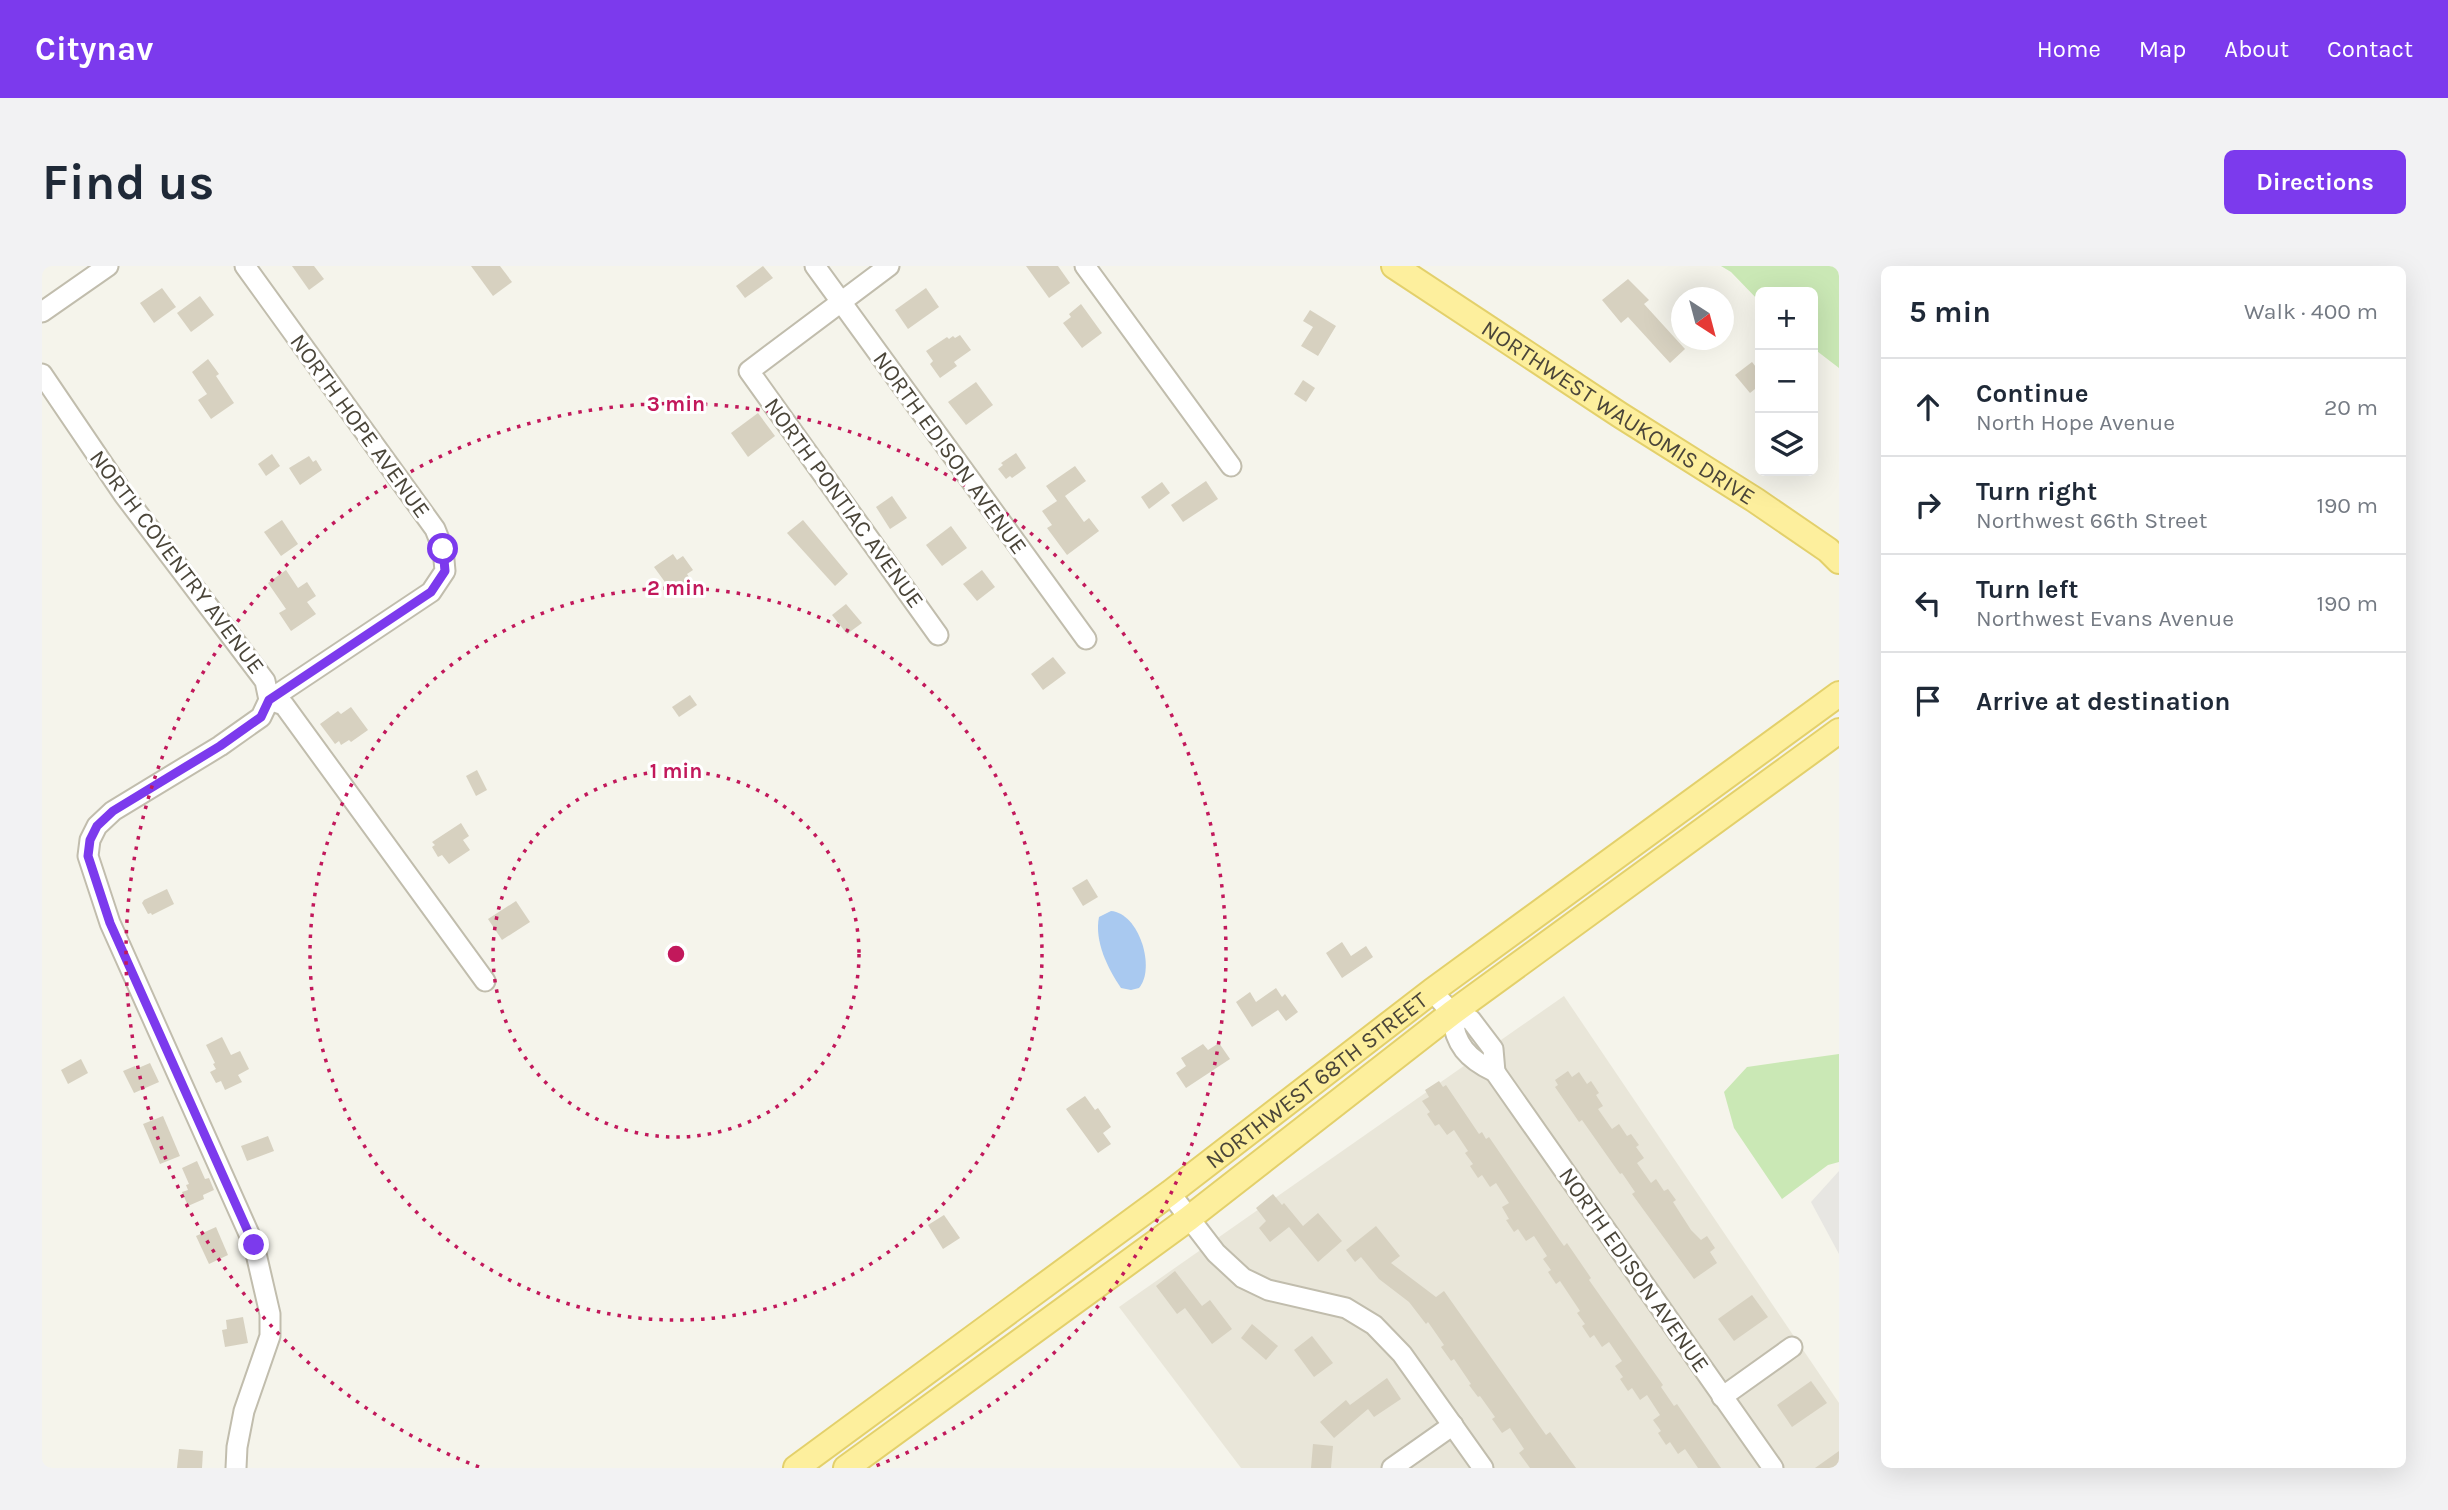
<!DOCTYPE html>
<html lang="en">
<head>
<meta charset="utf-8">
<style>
  :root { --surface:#fff; --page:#f2f2f3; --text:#1f2937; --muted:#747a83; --line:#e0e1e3; --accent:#7c3aed }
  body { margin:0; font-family:Karla,sans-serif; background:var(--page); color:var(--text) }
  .controls { position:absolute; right:21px; top:21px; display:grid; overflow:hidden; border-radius:10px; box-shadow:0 7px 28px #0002 }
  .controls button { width:63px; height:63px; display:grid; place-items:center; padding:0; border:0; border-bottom:2px solid var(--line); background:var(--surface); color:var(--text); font:35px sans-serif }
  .compass { position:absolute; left:1629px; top:21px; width:63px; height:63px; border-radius:50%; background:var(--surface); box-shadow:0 7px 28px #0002; rotate:144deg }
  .stop { position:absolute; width:21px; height:21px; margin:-16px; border:5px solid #7c3aed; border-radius:50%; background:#fff }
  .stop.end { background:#7c3aed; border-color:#fff; box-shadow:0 2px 7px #0008 }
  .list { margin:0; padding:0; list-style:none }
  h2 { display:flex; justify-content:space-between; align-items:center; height:91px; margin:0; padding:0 28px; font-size:30px }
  h2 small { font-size:23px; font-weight:400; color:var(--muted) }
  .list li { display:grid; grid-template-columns:46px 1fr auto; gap:21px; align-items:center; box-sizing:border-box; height:98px; padding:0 28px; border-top:2px solid var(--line) }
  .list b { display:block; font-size:26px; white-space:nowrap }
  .list p { margin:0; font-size:23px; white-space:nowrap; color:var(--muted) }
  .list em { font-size:23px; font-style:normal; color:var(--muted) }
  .icon { flex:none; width:38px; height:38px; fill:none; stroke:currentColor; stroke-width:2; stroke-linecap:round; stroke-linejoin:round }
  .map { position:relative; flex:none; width:1797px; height:1202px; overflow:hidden; border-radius:10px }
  header { display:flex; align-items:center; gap:42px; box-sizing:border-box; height:98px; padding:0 35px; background:var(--accent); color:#fff }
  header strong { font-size:33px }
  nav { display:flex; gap:38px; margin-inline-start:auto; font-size:24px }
  .intro { display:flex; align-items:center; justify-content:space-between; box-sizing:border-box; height:168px; padding:0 42px }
  h1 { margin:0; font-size:49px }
  .button { padding:18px 32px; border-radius:10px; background:var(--accent); color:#fff; font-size:24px; font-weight:700 }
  main { display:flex; gap:42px; padding:0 42px }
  aside { flex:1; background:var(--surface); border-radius:10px; box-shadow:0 7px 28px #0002 }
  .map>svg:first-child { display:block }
  .residential { fill:#e9e6d9 }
  .green { fill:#cae8b5 }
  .parking { fill:#e7e6e2 }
  .water { fill:#a9c9f0 }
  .building { fill:#d7d1c0 }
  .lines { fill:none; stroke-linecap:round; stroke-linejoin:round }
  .minor-casing { stroke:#c1bdad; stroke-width:23 }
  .major-casing { stroke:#e3d06b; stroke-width:28 }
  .minor { stroke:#fff; stroke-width:19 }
  .major { stroke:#fdef9d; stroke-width:24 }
  .route { stroke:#7c3aed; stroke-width:9 }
  .ring { fill:none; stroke:#c2185b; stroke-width:3.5; stroke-dasharray:3.5 7 }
  .labels { text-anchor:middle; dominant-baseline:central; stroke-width:6; stroke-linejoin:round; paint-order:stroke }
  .street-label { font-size:23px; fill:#4a4539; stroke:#fff }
  .centre { fill:#c2185b; stroke:#fff; stroke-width:3.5 }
  .ring-label { font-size:21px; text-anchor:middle; font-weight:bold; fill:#c2185b; stroke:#fff; stroke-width:6; stroke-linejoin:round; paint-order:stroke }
</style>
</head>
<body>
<header>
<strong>Citynav</strong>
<nav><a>Home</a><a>Map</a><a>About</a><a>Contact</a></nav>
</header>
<div class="intro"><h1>Find us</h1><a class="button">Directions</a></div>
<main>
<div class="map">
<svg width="1797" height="1202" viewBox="0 0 1797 1202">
  <rect width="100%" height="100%" fill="#f5f4eb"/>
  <polygon class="residential" points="1522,730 1797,1137 1797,1202 1199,1202 1077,1041"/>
  <g class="green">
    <polygon points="1679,0 1797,0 1797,102 1771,82 1771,26 1718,26 1718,36 1689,6"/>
    <polygon points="1797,788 1797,896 1786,899 1740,933 1692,862 1682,826 1705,801"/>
  </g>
  <polygon class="parking" points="1797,905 1797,988 1769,936"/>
  <path class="water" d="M1069,645C1097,647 1114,702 1097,722L1089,724L1079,722C1066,703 1052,675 1057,651Z"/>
  <g class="building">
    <polygon points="250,0 272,0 282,13 267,24"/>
    <polygon points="429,0 458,0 470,16 451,30"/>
    <polygon points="721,0 731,12 703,32 694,20"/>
    <polygon points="984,0 1016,0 1028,17 1007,32"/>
    <polygon points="1586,13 1607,34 1602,38 1643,83 1628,97 1586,51 1579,57 1560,34"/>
    <polygon points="120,22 134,41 112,57 98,37"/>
    <polygon points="884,22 897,41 866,63 853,44"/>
    <polygon points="158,30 172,49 149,66 135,47"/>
    <polygon points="1039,38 1060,67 1040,82 1021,57 1029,51 1027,48"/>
    <polygon points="1268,44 1294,60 1276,90 1259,80 1271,61 1261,55"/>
    <polygon points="918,69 929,84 912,96 915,100 898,112 888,98 891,95 884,85 905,71 907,73 911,70 913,72"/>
    <polygon points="166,93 177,108 174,110 192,137 169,153 156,134 165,128 150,106"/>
    <polygon points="1710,96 1718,106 1718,119 1708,127 1693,109"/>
    <polygon points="1261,114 1273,122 1264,136 1252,128"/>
    <polygon points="934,116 951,139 924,159 906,136"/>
    <polygon points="716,147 733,170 706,191 689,167"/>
    <polygon points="974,187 984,202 970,212 968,210 964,213 956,203 961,199 959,197"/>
    <polygon points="230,188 238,200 224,210 216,198"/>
    <polygon points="267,190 271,196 274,194 280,204 258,219 247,202"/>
    <polygon points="1033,200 1044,215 1023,230 1042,256 1047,252 1057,265 1025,289 1005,262 1010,259 1000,245 1015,235 1004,220"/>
    <polygon points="1164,215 1176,233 1141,256 1129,239"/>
    <polygon points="1120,216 1128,227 1107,243 1099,231"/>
    <polygon points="850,230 865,252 848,263 834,241"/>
    <polygon points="240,254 256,278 239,290 222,266"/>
    <polygon points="761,254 806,308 793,320 745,267"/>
    <polygon points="909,260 925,282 900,300 884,279"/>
    <polygon points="631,288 635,294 641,290 651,304 645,308 649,314 631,327 612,301"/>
    <polygon points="244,304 256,322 265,316 274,330 265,336 274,348 249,365 237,347 244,343 226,317"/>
    <polygon points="940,304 953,321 935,335 921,318"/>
    <polygon points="804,338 820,357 805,368 790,349"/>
    <polygon points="1011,391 1024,407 1001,424 989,408"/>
    <polygon points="648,429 655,439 637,451 630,441"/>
    <polygon points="309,441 326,464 309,476 307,474 299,479 297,475 293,478 278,458 296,445 299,448"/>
    <polygon points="435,504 445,524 434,530 424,510"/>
    <polygon points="419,557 427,570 421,574 428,584 407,598 400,589 396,591 390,581 393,579 390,576"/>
    <polygon points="1045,613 1056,631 1041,640 1030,622"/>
    <polygon points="125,623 132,638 110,649 109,647 106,648 100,637 102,634"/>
    <polygon points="474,635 488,656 460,674 446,653"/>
    <polygon points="1300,676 1309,690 1324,680 1331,691 1300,712 1284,687"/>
    <polygon points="1234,722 1240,731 1243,728 1256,746 1244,755 1236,744 1210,761 1194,736 1208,726 1214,736"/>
    <polygon points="180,771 189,789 198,785 207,803 196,809 200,816 183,824 179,815 174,817 168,806 174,803 171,798 173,797 164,779"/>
    <polygon points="1177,777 1188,793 1144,822 1134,807 1144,800 1139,792 1161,778 1166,784"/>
    <polygon points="39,793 46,807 26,818 19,804"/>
    <polygon points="108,797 117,816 92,827 81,805 93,800 94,803"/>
    <polygon points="1526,805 1530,811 1537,806 1545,818 1549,815 1557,827 1554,829 1561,840 1556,843 1570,863 1577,858 1585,870 1589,868 1597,879 1594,881 1602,892 1595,897 1609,917 1614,913 1622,925 1626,923 1634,934 1631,936 1649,964 1659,974 1665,970 1673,982 1668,986 1675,997 1652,1013 1590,928 1593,926 1580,907 1578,908 1540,854 1537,856 1513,821 1516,819 1513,814"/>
    <polygon points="1397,815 1401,821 1404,819 1437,868 1440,866 1444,873 1447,871 1517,973 1522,980 1525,977 1549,1012 1547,1014 1621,1119 1619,1121 1632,1140 1635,1138 1679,1202 1656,1202 1643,1183 1636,1188 1628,1176 1624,1179 1616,1167 1619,1165 1611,1154 1618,1149 1605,1129 1598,1134 1590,1122 1586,1125 1578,1113 1581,1111 1573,1100 1580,1095 1567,1076 1560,1081 1552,1069 1548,1072 1540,1060 1543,1058 1535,1047 1538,1045 1518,1015 1514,1018 1506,1006 1509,1004 1501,993 1505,990 1492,970 1484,975 1476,963 1472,966 1464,954 1467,953 1460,941 1467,937 1454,917 1448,921 1440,909 1436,912 1428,900 1431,898 1423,887 1426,885 1412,864 1405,869 1397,858 1393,860 1385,848 1388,846 1380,835 1387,831 1383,824"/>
    <polygon points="1043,830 1053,844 1056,842 1069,861 1061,867 1069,878 1056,887 1024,843"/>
    <polygon points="121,850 138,890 118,898 101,858"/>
    <polygon points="226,870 232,885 205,895 199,880"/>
    <polygon points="155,895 163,913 167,912 172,924 161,929 162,933 146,940 140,926 146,924 144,919 147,918 140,902"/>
    <polygon points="1231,928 1240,939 1242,937 1261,960 1276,947 1300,975 1276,996 1247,961 1228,976 1217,962 1224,955 1214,942"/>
    <polygon points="902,949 918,972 901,983 886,959"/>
    <polygon points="1334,960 1358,990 1349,997 1394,1031 1402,1025 1504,1169 1508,1166 1534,1202 1488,1202 1477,1187 1482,1183 1468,1162 1460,1167 1450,1153 1453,1151 1438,1130 1436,1131 1427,1119 1429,1118 1412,1093 1409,1095 1399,1081 1402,1079 1386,1056 1384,1058 1367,1036 1337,1013 1319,991 1313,996 1304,984"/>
    <polygon points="174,961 186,989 167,998 154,970"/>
    <polygon points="1133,1005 1160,1040 1168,1034 1190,1063 1170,1078 1143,1042 1135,1048 1114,1020"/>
    <polygon points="1710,1029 1726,1051 1692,1075 1676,1053"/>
    <polygon points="201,1051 206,1077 183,1081 180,1064 185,1063 184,1054"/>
    <polygon points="1210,1058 1236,1080 1224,1094 1199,1072"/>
    <polygon points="1270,1070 1291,1097 1272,1111 1252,1084"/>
    <polygon points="1345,1112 1359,1133 1332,1151 1326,1143 1292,1172 1278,1156 1304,1134 1308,1139"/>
    <polygon points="1769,1115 1785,1137 1750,1161 1735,1139"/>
    <polygon points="1271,1178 1291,1180 1289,1202 1269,1202"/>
    <polygon points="137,1183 161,1185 160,1202 135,1202"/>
    <polygon points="1797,1185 1797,1202 1773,1202"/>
  </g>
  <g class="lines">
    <defs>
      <g id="minor">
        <polyline points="773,0 1044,373"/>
        <polyline points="847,0 707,105 896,369"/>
        <polyline points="1043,0 1189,200"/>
        <polyline points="0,46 66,0"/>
        <polyline points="0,108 82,229 223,415 227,434 242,439 443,715"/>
        <polyline points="1390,725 1410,747 1429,754 1451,783 1453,806"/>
        <path d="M1410,747C1412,779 1426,793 1453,806L1731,1202"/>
        <polyline points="1128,927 1174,987 1201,1012 1226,1024 1304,1042 1332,1059 1360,1088 1441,1202"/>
        <polyline points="1680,1131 1750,1081"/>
        <polyline points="194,1202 195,1181 202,1145 228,1070 228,1048 212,979 68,657 46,590 48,574 55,560 71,545 178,480 219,451 227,434 389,326 403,305 401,283 393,263 203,0"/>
        <polyline points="1350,1202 1411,1159"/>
      </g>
      <g id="major">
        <path id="s1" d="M1352,0L1578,149L1713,234L1786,284L1797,295"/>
        <path id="s2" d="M754,1202L1128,927L1390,725L1797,428"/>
        <polyline points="804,1202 1146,953 1410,747 1797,465"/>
      </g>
    </defs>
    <use href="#minor" class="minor-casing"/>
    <use href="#major" class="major-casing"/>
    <use href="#minor" class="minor"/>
    <use href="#major" class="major"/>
  </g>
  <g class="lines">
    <polyline class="route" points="212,979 68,657 46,590 48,574 55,560 71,545 178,480 219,451 227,434 389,326 403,305 401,283"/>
  </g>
  <g class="ring">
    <circle cx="634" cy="688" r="183"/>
    <circle cx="634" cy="688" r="366"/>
    <path d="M437 1201A550 550 0 1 1 831 1201"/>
  </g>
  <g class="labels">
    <g class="street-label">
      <text stroke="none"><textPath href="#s1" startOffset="268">NORTHWEST WAUKOMIS DRIVE</textPath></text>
      <text transform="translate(318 160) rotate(54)">NORTH HOPE AVENUE</text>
      <text transform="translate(908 187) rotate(54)">NORTH EDISON AVENUE</text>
      <text transform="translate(802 237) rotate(54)">NORTH PONTIAC AVENUE</text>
      <text transform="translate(135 296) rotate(53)">NORTH COVENTRY AVENUE</text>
      <text stroke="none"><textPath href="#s2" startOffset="649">NORTHWEST 68TH STREET</textPath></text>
      <text transform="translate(1592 1004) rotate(55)">NORTH EDISON AVENUE</text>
    </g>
  </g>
  <circle cx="634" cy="688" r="10" class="centre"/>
  <g class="ring-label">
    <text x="634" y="145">3 min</text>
    <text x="634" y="329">2 min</text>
    <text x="634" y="512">1 min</text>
  </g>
</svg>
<div class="controls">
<button>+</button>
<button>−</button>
<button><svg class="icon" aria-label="layers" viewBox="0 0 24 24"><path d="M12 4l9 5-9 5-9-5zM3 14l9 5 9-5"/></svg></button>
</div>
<svg class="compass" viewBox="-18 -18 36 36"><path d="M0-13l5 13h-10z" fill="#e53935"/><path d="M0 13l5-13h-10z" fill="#747a83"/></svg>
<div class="stop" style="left:401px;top:283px"></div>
<div class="stop end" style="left:212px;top:979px"></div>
</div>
<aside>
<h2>5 min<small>Walk · 400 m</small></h2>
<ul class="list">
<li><svg class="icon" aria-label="ahead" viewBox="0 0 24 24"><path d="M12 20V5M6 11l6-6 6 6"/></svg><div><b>Continue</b><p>North Hope Avenue</p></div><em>20 m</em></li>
<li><svg class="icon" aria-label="right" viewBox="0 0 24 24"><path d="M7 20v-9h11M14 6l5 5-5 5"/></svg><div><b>Turn right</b><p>Northwest 66th Street</p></div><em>190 m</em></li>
<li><svg class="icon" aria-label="left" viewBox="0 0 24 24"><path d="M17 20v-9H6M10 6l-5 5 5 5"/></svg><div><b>Turn left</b><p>Northwest Evans Avenue</p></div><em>190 m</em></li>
<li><svg class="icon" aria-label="arrive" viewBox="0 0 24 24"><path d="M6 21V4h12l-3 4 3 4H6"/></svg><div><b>Arrive at destination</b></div></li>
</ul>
</aside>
</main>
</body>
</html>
